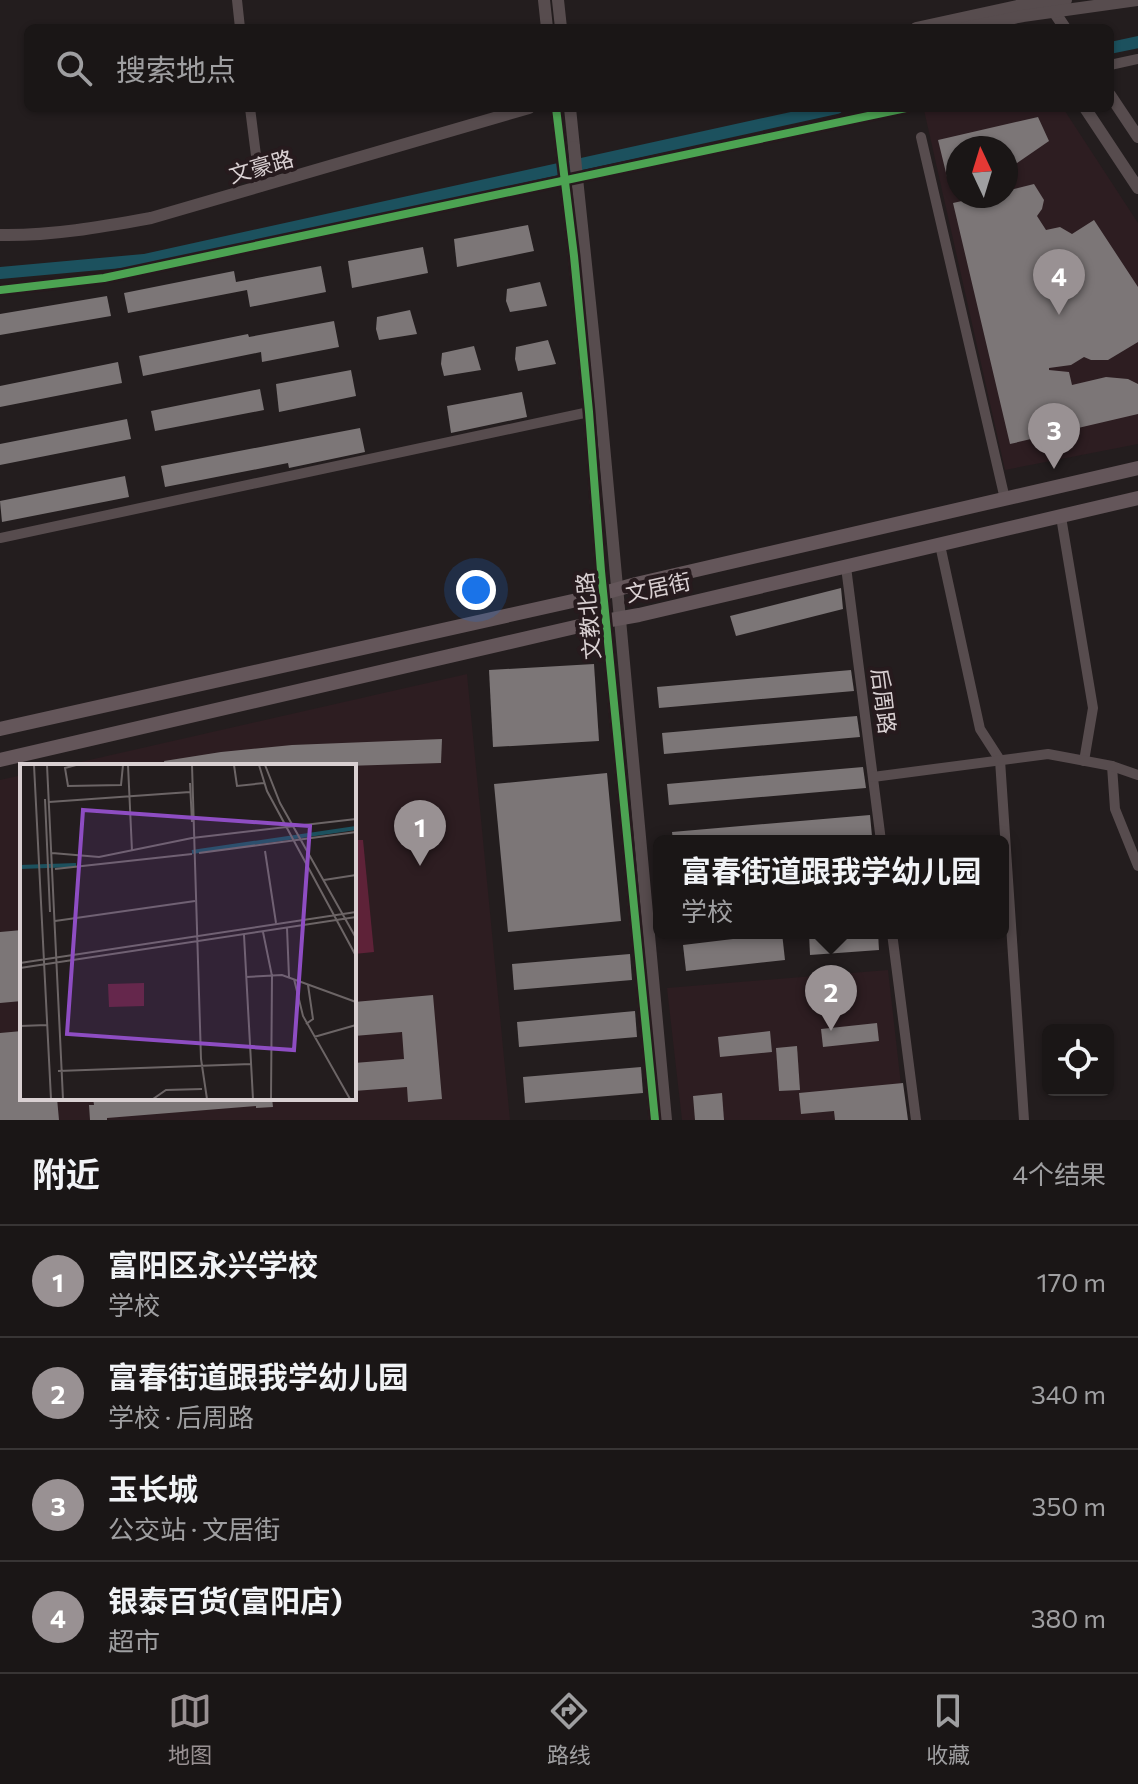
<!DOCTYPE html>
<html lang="zh">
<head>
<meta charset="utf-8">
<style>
  :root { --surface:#1a1616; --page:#272323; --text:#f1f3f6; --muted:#9f9fa1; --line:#383535; --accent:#999193 }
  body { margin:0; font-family:Commissioner,"Noto Sans SC",sans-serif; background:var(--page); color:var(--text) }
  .controls { position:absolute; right:24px; bottom:24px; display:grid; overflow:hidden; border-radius:12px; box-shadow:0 2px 6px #0004 }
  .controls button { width:72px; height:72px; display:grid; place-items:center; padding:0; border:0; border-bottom:2px solid var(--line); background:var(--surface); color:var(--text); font:40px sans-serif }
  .compass { position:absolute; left:946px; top:136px; width:72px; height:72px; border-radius:50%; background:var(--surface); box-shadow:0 2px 6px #0004; rotate:356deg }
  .you { position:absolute; left:476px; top:590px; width:28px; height:28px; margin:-20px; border:6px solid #fff; border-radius:50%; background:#1a73e8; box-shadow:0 0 0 12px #1a73e833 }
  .badge { display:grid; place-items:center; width:52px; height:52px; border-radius:50%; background:var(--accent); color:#fff; font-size:26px; font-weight:700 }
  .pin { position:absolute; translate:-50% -66px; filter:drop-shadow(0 2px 4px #0008) }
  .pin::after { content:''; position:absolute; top:42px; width:28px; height:24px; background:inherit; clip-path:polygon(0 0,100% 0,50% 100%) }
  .popup { position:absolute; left:653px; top:835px; width:356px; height:104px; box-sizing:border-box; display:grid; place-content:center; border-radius:12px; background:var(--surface); filter:drop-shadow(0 2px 6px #0005); font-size:26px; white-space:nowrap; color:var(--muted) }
  .popup b { font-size:30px; color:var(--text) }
  .popup::after { content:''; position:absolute; left:50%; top:100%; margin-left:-16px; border:16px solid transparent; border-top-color:var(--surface) }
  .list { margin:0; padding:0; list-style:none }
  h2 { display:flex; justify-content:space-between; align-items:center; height:104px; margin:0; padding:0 32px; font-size:34px }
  h2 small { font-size:26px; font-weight:400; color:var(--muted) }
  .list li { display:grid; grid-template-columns:52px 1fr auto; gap:24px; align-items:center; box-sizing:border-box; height:112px; padding:0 32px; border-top:2px solid var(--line) }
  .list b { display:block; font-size:30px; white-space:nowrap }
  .list p { margin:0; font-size:26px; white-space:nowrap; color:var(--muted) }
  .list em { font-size:26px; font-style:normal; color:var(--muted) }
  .icon { flex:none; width:44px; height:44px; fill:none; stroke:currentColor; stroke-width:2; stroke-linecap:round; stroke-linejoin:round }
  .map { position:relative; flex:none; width:1138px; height:1120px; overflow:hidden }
  .search { position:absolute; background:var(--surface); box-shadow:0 2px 6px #0004; left:24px; right:24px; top:24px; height:88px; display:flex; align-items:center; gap:20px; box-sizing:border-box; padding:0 28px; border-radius:12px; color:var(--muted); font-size:30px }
  .sheet { height:552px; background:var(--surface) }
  nav { display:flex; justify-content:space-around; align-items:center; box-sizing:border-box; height:112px; border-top:2px solid var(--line); background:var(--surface); font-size:22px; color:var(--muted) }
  nav a { display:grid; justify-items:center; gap:4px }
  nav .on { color:var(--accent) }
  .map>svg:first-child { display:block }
  .built { fill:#2d1d21; fill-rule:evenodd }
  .green { fill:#5e2238 }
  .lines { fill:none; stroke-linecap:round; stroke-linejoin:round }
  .canal { stroke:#1c515e; stroke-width:12 }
  .building { fill:#7c7677 }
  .minor { stroke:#574c4e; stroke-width:10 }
  .tertiary { stroke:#574c4e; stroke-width:12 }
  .secondary { stroke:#64565a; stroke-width:14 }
  .tertiary-bridge { stroke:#574c4e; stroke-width:12 }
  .cycleway-casing { stroke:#261a1d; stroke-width:13 }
  .cycleway { stroke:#4ca352; stroke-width:8 }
  .labels { text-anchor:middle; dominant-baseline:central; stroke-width:8; stroke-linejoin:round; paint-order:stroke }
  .street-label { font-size:22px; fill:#d9d0d2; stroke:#261a1d }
  .inset-river { fill:none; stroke:#1c515e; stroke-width:4 }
  .inset-road { fill:none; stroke:#6c6566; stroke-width:2 }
  .view { fill:#8e4dc3; fill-opacity:0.15; stroke:#8e4dc3; stroke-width:4 }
  .inset-edge { fill:none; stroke:#d9d0d2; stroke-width:4 }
</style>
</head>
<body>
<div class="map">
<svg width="1138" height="1120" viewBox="0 0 1138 1120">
  <rect width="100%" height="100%" fill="#231d1e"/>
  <g class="built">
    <path d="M932,108H1063L1138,223V444L1005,470L924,110ZM958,148H1006V196H958Z"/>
    <polygon points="467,674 510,1120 0,1120 0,780 22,775 22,1098 354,1098 354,766 63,766"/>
    <polygon points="888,970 905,1120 682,1120 667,988"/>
  </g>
  <polygon class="green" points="354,840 363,840 374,952 354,954"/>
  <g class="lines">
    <g class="canal">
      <polyline points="1110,48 1138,42"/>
      <polyline points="0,273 144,260 837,108"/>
    </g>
  </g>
  <g class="building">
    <polygon points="1038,117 1049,141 1014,165 1006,167 1006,148 958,148 958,179 948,181 938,140"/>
    <polygon points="1034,184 1044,200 1042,209 1037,216 1046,230 1060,227 1072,234 1094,220 1138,287 1138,342 1108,360 1091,360 1084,357 1071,365 1049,368 1049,370 1069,372 1072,385 1106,377 1128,379 1138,384 1138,414 1010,444 953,203 984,196 1006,196 1006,191"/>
    <polygon points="528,225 534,251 457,267 454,239"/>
    <polygon points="423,247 428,273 352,288 348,261"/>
    <polygon points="321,266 326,292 250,307 247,290 128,313 124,293 234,271 236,282"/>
    <polygon points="540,282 547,306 510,312 506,301 507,289"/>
    <polygon points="107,296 111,316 0,335 0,314"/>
    <polygon points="410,310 417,334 379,340 376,329 377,317"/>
    <polygon points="334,321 339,347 262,362 261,352 143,376 139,356 248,334 249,337"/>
    <polygon points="548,340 556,364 518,371 515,359 516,347"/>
    <polygon points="474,346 481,370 444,376 441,364 442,353"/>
    <polygon points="118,362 122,383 0,407 0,386"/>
    <polygon points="351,370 356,396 279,412 276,384"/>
    <polygon points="260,389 264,410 155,431 151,411"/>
    <polygon points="522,392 527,417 451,433 447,406"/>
    <polygon points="127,419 131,439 0,465 0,444"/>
    <polygon points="360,428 365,452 289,468 288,463 165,487 161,466"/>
    <polygon points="125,476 129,497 2,522 0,501"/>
    <polygon points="841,588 843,609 736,636 730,616"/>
    <polygon points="594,664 599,741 493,747 489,670"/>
    <polygon points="851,670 854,691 659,708 657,687"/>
    <polygon points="857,716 860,737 664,754 662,733"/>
    <polygon points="442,739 441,763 346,766 165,766 164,761 221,752 292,745"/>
    <polygon points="863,767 866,788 669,805 667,784"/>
    <polygon points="607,773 621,921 508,932 494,784"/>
    <polygon points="870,815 872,836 817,841 673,841 672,832"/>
    <polygon points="22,930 22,1001 0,1003 0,932"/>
    <polygon points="782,933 785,960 686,971 683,945"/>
    <polygon points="809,933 878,933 879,950 810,955"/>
    <polygon points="630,954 632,980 514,990 512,964"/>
    <polygon points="433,995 442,1099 408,1102 407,1087 354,1091 354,1063 404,1059 402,1032 354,1036 354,1002"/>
    <polygon points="635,1011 637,1037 519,1047 517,1022"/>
    <polygon points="877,1023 879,1041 823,1047 821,1029"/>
    <polygon points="22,1031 22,1098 57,1098 59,1120 0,1120 0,1033"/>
    <polygon points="770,1031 772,1052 720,1057 718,1037"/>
    <polygon points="797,1046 800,1090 779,1091 776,1048"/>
    <polygon points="641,1067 643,1093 525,1103 523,1077"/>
    <polygon points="903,1083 908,1120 835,1120 834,1111 801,1114 799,1093"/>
    <polygon points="722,1093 724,1120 695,1120 693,1096"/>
    <polygon points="93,1098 111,1098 111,1100 136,1098 272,1098 273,1107 256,1108 256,1106 107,1118 107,1120 90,1120 89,1105 94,1105"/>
  </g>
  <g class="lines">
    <g class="minor">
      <polyline points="237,0 240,28"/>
      <polyline points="1110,65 1138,59"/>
      <polyline points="250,108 260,187"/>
      <polyline points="921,137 1005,499"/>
      <polyline points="595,174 906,108"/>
      <polyline points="0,290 104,278 558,181"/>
      <polyline points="1061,517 1093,708 1084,761"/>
      <polyline points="0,538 589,412"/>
      <polyline points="940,545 980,729 1000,760 1024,1120"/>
      <polyline points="846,567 881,841"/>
      <polyline points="1112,766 1115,809 1138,866"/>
      <polyline points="873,777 1048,754 1112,766 1138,775"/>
      <polyline points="892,933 916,1120"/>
    </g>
    <g class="tertiary">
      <polyline points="544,0 547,28"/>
      <polyline points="558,0 561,28"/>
      <polyline points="1051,7 1065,28"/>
      <polyline points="916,28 1017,6 1066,0"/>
      <polyline points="965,28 1023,16 1137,0"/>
      <polyline points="1110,95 1138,137"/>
      <polyline points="556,108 574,256 589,412 601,571 655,1120"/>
      <polyline points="570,108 574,147"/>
      <polyline points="1085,108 1138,188"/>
      <polyline points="577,178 598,380 666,1120"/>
      <path d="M0,235C51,236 101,227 151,218L529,108"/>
    </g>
    <g class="secondary">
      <polyline points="0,729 586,598 636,584 1138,468"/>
      <polyline points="0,760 588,624 639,615 1138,498"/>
    </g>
    <polyline class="tertiary-bridge" points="574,147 577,178"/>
    <defs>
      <g id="cycleway">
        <polyline points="556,108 574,256 589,412 601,571 655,1120"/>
        <polyline points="0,290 104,278 906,108"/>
      </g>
    </defs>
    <use href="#cycleway" class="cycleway-casing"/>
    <use href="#cycleway" class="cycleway"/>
  </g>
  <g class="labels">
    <g class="street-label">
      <text transform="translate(261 166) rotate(-16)">文豪路</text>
      <text transform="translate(658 587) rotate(-12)">文居街</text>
      <text transform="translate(588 616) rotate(-95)">文教北路</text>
      <text transform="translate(884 701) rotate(83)">后周路</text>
    </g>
  </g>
  <g transform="translate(20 764)">
    <rect width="336" height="336" fill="#231d1e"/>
    <path d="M124,219V242L89,243L88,220Z" fill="#5e2238"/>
    <path class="inset-river" d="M172,88L336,64M0,103L56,101"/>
    <path class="inset-road" d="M14,1L31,335M27,1L43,335M56,1L45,4L48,22L101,21L103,1M108,1L112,87M172,1L181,295L187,335M214,1L217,22L244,19M239,1L247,27L336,192M245,1L260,39L336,174M170,19L172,58M25,35L30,148M29,38L170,28M245,87L256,159M32,89L79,93L172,74L336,55M179,89L336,68M35,105L172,90M304,116L336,111M35,157L175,137M267,164L269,213M243,168L252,212L251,335M224,171L233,335M0,199L336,148M0,204L336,153M226,213L262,211L336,238M274,215L283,252L330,335M286,260L293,255L288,221M0,262L27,261M294,273L336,261M38,307L231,300M133,335L146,326L182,325"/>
    <path class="view" d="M63,46L290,62L274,286L47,270Z"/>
    <rect width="336" height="336" class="inset-edge"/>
  </g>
</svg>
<div class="controls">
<button><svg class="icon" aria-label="locate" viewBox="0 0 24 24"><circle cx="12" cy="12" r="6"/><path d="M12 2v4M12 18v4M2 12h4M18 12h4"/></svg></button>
</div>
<svg class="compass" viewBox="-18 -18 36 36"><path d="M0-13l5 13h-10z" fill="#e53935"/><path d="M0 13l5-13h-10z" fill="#9f9fa1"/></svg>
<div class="you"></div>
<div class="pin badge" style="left:420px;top:866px">1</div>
<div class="pin badge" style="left:831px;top:1031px">2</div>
<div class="popup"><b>富春街道跟我学幼儿园</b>学校</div>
<div class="pin badge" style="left:1054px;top:469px">3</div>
<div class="pin badge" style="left:1059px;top:315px">4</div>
<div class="search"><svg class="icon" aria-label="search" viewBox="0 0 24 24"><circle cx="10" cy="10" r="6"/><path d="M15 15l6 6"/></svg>搜索地点</div>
</div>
<section class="sheet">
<h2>附近<small>4个结果</small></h2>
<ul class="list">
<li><span class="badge">1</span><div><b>富阳区永兴学校</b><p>学校</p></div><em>170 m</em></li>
<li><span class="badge">2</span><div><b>富春街道跟我学幼儿园</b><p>学校 · 后周路</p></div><em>340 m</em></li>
<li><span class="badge">3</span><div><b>玉长城</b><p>公交站 · 文居街</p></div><em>350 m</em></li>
<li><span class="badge">4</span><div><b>银泰百货(富阳店)</b><p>超市</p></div><em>380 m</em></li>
</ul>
</section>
<nav>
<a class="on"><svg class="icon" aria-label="map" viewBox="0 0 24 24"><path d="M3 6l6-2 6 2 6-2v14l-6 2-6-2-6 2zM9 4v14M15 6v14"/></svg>地图</a>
<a><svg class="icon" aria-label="directions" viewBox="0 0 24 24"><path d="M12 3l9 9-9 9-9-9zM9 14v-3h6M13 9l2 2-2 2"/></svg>路线</a>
<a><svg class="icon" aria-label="saved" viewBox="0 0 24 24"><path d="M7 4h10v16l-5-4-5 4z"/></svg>收藏</a>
</nav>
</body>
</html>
